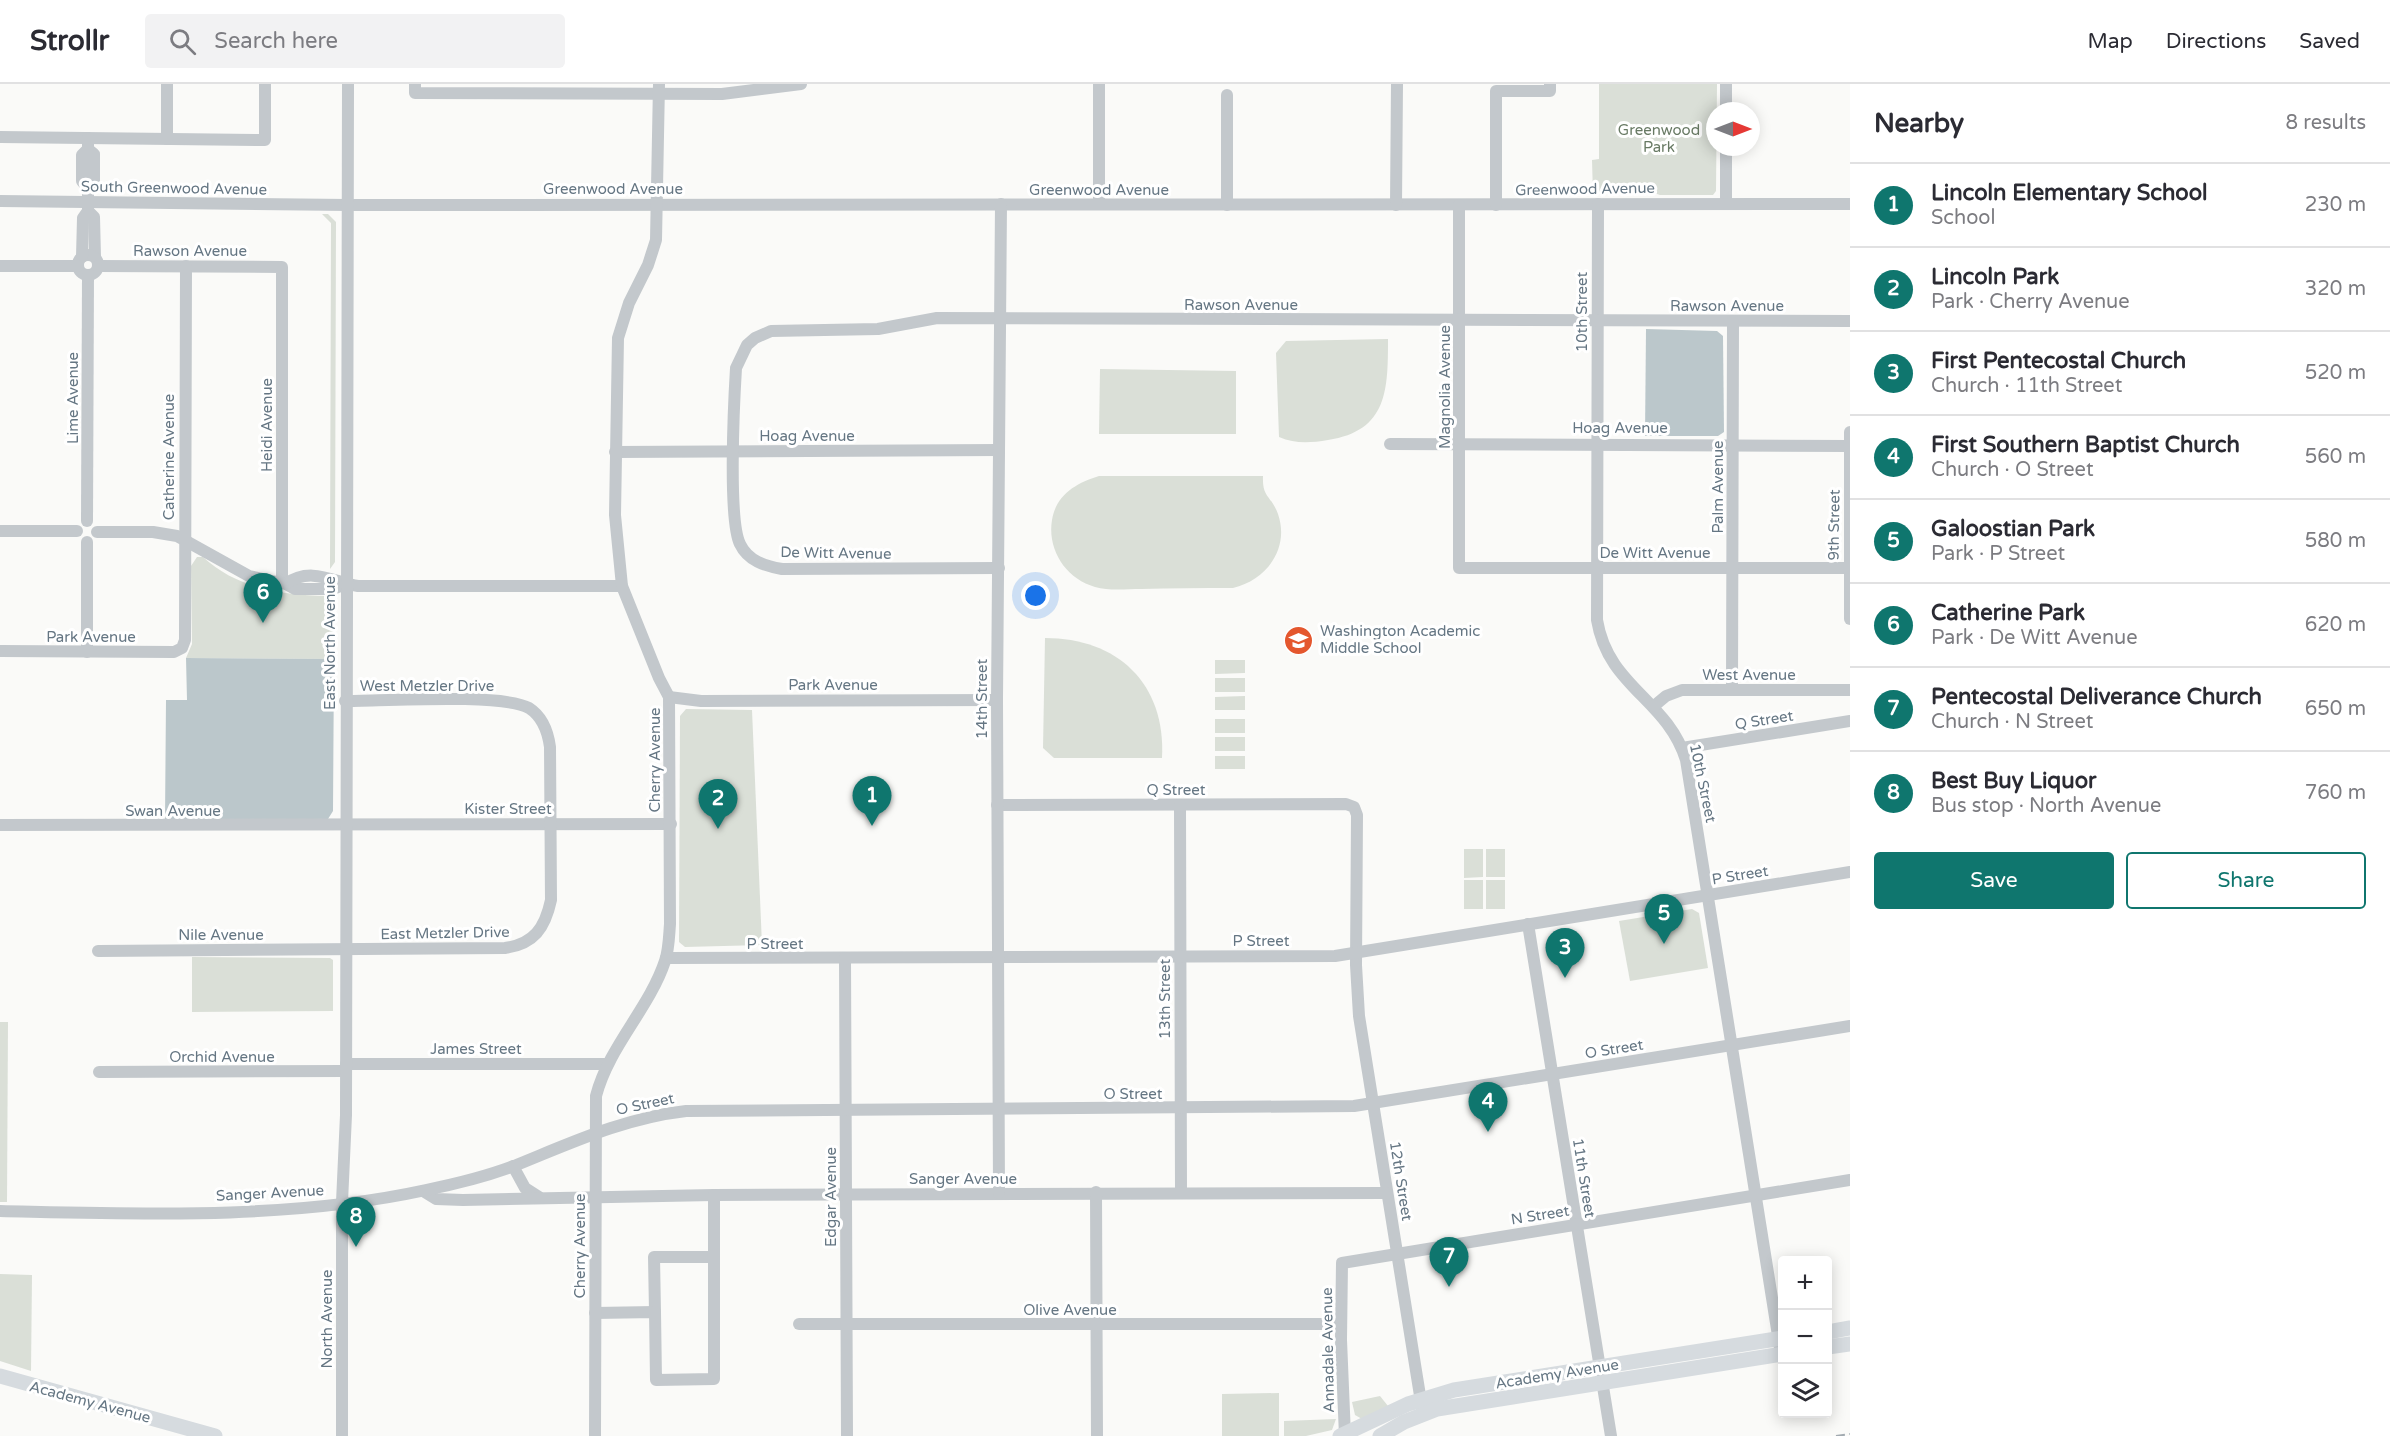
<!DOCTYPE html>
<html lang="en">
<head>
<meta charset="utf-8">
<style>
  :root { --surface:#fff; --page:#f2f2f3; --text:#2b2b33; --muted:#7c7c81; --line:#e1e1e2; --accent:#0f766e }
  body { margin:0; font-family:"Varela Round",sans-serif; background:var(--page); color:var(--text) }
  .controls { position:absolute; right:18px; bottom:18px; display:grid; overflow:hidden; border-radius:6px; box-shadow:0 3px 15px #0003 }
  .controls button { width:54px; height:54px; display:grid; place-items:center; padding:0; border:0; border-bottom:2px solid var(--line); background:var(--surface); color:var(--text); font:30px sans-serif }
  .compass { position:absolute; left:1706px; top:18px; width:54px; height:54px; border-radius:50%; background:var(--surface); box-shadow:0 3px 15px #0003; rotate:90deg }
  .you { position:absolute; left:1036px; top:512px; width:21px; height:21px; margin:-15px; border:4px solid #fff; border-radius:50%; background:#1a73e8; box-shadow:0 0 0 9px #1a73e833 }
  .badge { display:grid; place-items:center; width:39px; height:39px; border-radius:50%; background:var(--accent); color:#fff; font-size:20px; font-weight:700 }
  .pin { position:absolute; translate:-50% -50px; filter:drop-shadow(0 2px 3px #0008) }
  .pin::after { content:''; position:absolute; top:32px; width:21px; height:18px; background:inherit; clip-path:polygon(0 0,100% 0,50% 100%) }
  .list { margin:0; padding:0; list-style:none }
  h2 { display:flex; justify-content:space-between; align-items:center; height:78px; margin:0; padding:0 24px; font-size:26px }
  h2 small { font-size:20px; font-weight:400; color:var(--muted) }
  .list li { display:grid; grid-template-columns:39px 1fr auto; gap:18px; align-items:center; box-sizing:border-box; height:84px; padding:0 24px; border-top:2px solid var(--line) }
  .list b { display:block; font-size:22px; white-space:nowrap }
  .list p { margin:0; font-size:20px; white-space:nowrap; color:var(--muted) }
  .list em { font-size:20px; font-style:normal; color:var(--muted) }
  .actions { display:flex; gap:12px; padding:18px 24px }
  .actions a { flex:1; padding:14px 0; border:2px solid var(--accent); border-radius:6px; text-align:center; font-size:21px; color:var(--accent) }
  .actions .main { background:var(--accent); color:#fff }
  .icon { flex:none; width:33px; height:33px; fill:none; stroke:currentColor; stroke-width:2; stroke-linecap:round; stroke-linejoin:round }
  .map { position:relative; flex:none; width:1850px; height:1352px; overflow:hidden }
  header { display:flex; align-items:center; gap:36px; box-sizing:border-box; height:84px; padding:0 30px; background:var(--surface); border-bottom:2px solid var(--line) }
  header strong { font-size:28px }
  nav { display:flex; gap:33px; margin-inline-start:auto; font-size:21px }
  .search { width:420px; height:54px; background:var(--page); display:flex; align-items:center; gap:15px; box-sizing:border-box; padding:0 21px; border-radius:6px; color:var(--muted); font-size:22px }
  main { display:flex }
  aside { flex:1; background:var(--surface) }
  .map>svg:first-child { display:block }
  .green { fill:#dadfd7 }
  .water { fill:#bbc7cb }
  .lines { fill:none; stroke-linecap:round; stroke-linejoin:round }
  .minor { stroke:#c3c8cc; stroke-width:12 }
  .major { stroke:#d6dbdf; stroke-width:15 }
  .rail { stroke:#a2aab0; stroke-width:2; stroke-dasharray:9 4.5; stroke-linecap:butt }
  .labels { text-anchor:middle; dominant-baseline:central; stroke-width:6; stroke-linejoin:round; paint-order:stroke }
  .park-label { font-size:15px; fill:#687a64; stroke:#fff }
  .street-label { font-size:15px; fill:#657683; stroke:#fff }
  .poi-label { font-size:15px; fill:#657683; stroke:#fff; text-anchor:start }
</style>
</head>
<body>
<header>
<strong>Strollr</strong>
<div class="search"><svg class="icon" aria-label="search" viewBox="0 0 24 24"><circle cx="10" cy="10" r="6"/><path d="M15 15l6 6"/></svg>Search here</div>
<nav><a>Map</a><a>Directions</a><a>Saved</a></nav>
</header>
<main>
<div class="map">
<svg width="1850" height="1352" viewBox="0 0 1850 1352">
  <rect width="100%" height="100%" fill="#fafaf8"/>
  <g class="green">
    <polygon points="1599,0 1717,0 1716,107 1713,111 1660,111 1648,107 1593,111 1592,76 1599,75"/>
    <polygon points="322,130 328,130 336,138 335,478 330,485 331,139"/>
    <path d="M1388,255C1388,305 1388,347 1328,356C1310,359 1295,360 1279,353L1276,269L1286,257Z"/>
    <polygon points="1100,285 1236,287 1236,350 1099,350"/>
    <path d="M1099,392H1263C1262,414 1271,411 1278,430C1290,465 1266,496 1233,504C1202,504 1171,504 1141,505C1126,505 1109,507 1095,503C1066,495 1047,466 1052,436C1056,411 1076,399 1099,392Z"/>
    <path d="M197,473H203C238,505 282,511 327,512L334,519V575L186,574L192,560L191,482Z"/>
    <path d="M1045,554C1117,554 1166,599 1162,674H1054L1043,664Z"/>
    <polygon points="1215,576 1245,576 1245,589 1215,590"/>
    <rect x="1215" y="594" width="30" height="14"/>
    <polygon points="1245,612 1245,626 1215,626 1215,613"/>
    <polygon points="686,625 752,626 762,861 685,863 679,858 680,632"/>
    <rect x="1215" y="635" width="30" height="14"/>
    <polygon points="1245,653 1245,667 1215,667 1215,653"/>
    <rect x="1215" y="672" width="30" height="13"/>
    <polygon points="1464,765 1483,765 1483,793 1464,794"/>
    <rect x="1486" y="765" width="19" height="28"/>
    <rect x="1464" y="796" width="19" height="29"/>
    <rect x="1486" y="796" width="19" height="29"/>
    <polygon points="1692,825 1699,829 1708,884 1630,897 1619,837"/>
    <polygon points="192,873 330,874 333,876 333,927 192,928"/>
    <polygon points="0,938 8,938 7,1118 0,1118"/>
    <polygon points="0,1190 32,1191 31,1287 0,1277"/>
    <polygon points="1279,1309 1279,1352 1222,1352 1222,1310"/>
    <polygon points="1380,1312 1388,1322 1362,1335 1355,1331 1352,1318"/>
    <polygon points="1336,1335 1332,1346 1306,1352 1284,1352 1284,1337"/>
  </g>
  <g class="water">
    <polygon points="1646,245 1717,247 1723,252 1724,348 1718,352 1645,352"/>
    <polygon points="186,574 334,575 333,727 328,735 165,736 166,616 187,616"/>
  </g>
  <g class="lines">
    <g class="minor">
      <polyline points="415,0 415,9 722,10 801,0"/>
      <polyline points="1099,0 1099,120"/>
      <polyline points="1726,0 1726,27"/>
      <polyline points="0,53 265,56 265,0"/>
      <polyline points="167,55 167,0"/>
      <polyline points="1726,63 1726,120"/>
      <polyline points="88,65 94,70 94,97 88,104"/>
      <polyline points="0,117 348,121 1850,120"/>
      <path d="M1598,120L1597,536C1608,603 1667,615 1686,676L1780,1264"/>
      <polyline points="1227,121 1227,11"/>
      <polyline points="1396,121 1397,0"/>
      <polyline points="1459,121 1459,484 1850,484"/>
      <polyline points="1496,121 1496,7 1550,7 1550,0"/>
      <polyline points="88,127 94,133 95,173"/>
      <circle cx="88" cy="181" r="10"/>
      <polyline points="82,173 83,134 88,127 88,104 82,97 82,71 88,65 88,54"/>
      <polyline points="0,182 78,182"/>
      <polyline points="98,182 282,183 282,499"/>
      <polyline points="1850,348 1850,535"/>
      <polyline points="1390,360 1850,362"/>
      <polyline points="615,368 999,366"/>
      <polyline points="87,437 88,191"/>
      <polyline points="0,447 77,447"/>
      <polyline points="97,448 153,448 177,452 249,492 286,500 295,505 333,505 346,500"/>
      <polyline points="87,458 87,568"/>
      <path d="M999,484L782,485C765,482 748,477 740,460C728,436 734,317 736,284L747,261L755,254L771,247L878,245L937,234L1850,237"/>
      <path d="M286,500C310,482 334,498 358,502H622"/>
      <polyline points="0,567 174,568 182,564 185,556 186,182"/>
      <polyline points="1732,606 1733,237"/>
      <polyline points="669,613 701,617 997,616"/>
      <polyline points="1654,622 1666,612 1682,606 1850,606"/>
      <polyline points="1682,664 1850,637"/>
      <polyline points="997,721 1346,720 1354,723 1357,731 1356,881 1359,932 1422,1324"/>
      <polyline points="1180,721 1181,1109"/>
      <polyline points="0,741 671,740"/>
      <polyline points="1528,840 1611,1352"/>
      <path d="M98,867L505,864C534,860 545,844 551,816L550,663C548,648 543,633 529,624C503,609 382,617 345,617"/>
      <polyline points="666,874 1335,872 1850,788"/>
      <polyline points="845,874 847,1352"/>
      <polyline points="346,980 607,980"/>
      <polyline points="99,988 346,987"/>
      <polyline points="513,1082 525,1104 539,1113"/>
      <polyline points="423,1107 436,1115 463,1116 714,1111 1387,1109"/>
      <polyline points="1096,1108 1097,1352"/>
      <polyline points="999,1109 997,616 1001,120"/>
      <path d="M0,1127C141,1130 288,1136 426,1106C456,1100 485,1093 514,1082C571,1059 624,1034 686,1027L1354,1022L1850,942"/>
      <polyline points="655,1228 654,1173 714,1173"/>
      <polyline points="595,1229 655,1228 656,1296 714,1295 714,1111"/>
      <polyline points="799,1240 1341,1240"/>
      <polyline points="342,1352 342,1118 346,1031 348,0"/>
      <path d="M595,1352L596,1012C609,962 649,925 665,877C669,865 669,852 670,840L669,613L659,594L622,502L615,431L618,254L629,219L648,181L656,156L659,0"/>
      <polyline points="1345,1352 1341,1256 1342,1179 1850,1096"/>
    </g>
    <g class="major">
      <polyline points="1828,1248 1850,1244"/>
      <polyline points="1828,1263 1850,1260"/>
      <polyline points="0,1292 215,1352"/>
      <polyline points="1340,1352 1408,1320 1454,1306 1782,1254"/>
      <polyline points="1380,1352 1404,1338 1437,1325 1782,1270"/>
    </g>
    <polyline class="rail" points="1836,1352 1850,1350"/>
  </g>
  <defs>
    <symbol id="school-disc" viewBox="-11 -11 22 22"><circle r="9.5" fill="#e4572e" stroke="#fff"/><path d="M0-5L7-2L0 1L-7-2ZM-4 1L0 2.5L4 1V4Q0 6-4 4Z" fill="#fff"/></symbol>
  </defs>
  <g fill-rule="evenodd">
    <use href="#school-disc" x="1282" y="540" width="33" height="33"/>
  </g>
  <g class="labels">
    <g class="park-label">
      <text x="1659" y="46">Greenwood<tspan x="1659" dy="17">Park</tspan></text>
    </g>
    <g class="street-label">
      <text transform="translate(174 104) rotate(1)">South Greenwood Avenue</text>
      <text x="613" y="105">Greenwood Avenue</text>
      <text transform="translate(1585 105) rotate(-1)">Greenwood Avenue</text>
      <text x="1099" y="106">Greenwood Avenue</text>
      <text x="190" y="167">Rawson Avenue</text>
      <text x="1241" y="221">Rawson Avenue</text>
      <text x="1727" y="222">Rawson Avenue</text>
      <text transform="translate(1582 228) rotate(-90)">10th Street</text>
      <text transform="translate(1445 303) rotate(-90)">Magnolia Avenue</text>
      <text transform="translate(73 314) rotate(-90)">Lime Avenue</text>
      <text transform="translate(267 341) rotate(-90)">Heidi Avenue</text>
      <text x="1620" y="344">Hoag Avenue</text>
      <text x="807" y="352">Hoag Avenue</text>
      <text transform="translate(169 373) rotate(-90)">Catherine Avenue</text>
      <text transform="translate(1718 403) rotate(-90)">Palm Avenue</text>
      <text transform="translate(1834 441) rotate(-89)">9th Street</text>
      <text transform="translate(836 469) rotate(1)">De Witt Avenue</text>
      <text x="1655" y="469">De Witt Avenue</text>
      <text x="91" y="553">Park Avenue</text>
      <text transform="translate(330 559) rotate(-90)">East North Avenue</text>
      <text x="1749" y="591">West Avenue</text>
      <text x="833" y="601">Park Avenue</text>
      <text x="427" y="602">West Metzler Drive</text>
      <text transform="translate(982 615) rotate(-90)">14th Street</text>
      <text transform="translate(1764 636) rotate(-9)">Q Street</text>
      <text transform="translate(655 676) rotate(-90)">Cherry Avenue</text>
      <text transform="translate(1703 699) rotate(78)">10th Street</text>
      <text x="1176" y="706">Q Street</text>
      <text x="508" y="725">Kister Street</text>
      <text x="173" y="727">Swan Avenue</text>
      <text transform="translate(1740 791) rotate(-9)">P Street</text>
      <text transform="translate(445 849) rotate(-1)">East Metzler Drive</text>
      <text x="221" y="851">Nile Avenue</text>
      <text x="1261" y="857">P Street</text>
      <text x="775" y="860">P Street</text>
      <text transform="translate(1165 915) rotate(-90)">13th Street</text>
      <text x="476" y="965">James Street</text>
      <text transform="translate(1614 965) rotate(-9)">O Street</text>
      <text x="222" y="973">Orchid Avenue</text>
      <text x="1133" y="1010">O Street</text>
      <text transform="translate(645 1020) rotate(-12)">O Street</text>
      <text transform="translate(1584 1094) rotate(81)">11th Street</text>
      <text x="963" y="1095">Sanger Avenue</text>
      <text transform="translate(1401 1097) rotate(81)">12th Street</text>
      <text transform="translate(270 1109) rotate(-3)">Sanger Avenue</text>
      <text transform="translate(831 1113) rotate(-90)">Edgar Avenue</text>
      <text transform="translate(1540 1131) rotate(-9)">N Street</text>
      <text transform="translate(580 1162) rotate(-90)">Cherry Avenue</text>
      <text x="1070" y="1226">Olive Avenue</text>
      <text transform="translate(327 1235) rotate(-90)">North Avenue</text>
      <text transform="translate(1328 1266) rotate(-91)">Annadale Avenue</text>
      <text transform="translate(1557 1290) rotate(-9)">Academy Avenue</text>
      <text transform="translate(90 1318) rotate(15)">Academy Avenue</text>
    </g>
    <g class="poi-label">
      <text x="1320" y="547">Washington Academic<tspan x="1320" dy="17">Middle School</tspan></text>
    </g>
  </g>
</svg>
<div class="controls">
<button>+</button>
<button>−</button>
<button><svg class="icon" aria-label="layers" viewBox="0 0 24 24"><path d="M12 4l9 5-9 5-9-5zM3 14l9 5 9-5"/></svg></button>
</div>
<svg class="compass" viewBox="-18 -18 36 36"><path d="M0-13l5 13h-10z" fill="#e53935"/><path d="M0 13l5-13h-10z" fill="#7c7c81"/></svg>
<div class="you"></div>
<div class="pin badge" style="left:872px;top:742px">1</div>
<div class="pin badge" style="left:718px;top:745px">2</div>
<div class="pin badge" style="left:1565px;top:894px">3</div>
<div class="pin badge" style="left:1488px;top:1048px">4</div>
<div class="pin badge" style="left:1664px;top:860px">5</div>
<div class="pin badge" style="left:263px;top:539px">6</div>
<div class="pin badge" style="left:1449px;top:1203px">7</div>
<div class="pin badge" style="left:356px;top:1163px">8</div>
</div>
<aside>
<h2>Nearby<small>8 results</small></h2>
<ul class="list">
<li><span class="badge">1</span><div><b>Lincoln Elementary School</b><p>School</p></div><em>230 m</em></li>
<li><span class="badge">2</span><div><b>Lincoln Park</b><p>Park · Cherry Avenue</p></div><em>320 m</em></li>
<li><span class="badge">3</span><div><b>First Pentecostal Church</b><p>Church · 11th Street</p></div><em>520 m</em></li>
<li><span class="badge">4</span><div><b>First Southern Baptist Church</b><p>Church · O Street</p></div><em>560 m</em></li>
<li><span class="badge">5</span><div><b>Galoostian Park</b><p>Park · P Street</p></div><em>580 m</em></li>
<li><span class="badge">6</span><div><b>Catherine Park</b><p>Park · De Witt Avenue</p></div><em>620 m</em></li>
<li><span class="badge">7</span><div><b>Pentecostal Deliverance Church</b><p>Church · N Street</p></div><em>650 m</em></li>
<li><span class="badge">8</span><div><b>Best Buy Liquor</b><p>Bus stop · North Avenue</p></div><em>760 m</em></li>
</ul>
<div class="actions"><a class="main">Save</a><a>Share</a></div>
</aside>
</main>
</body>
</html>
